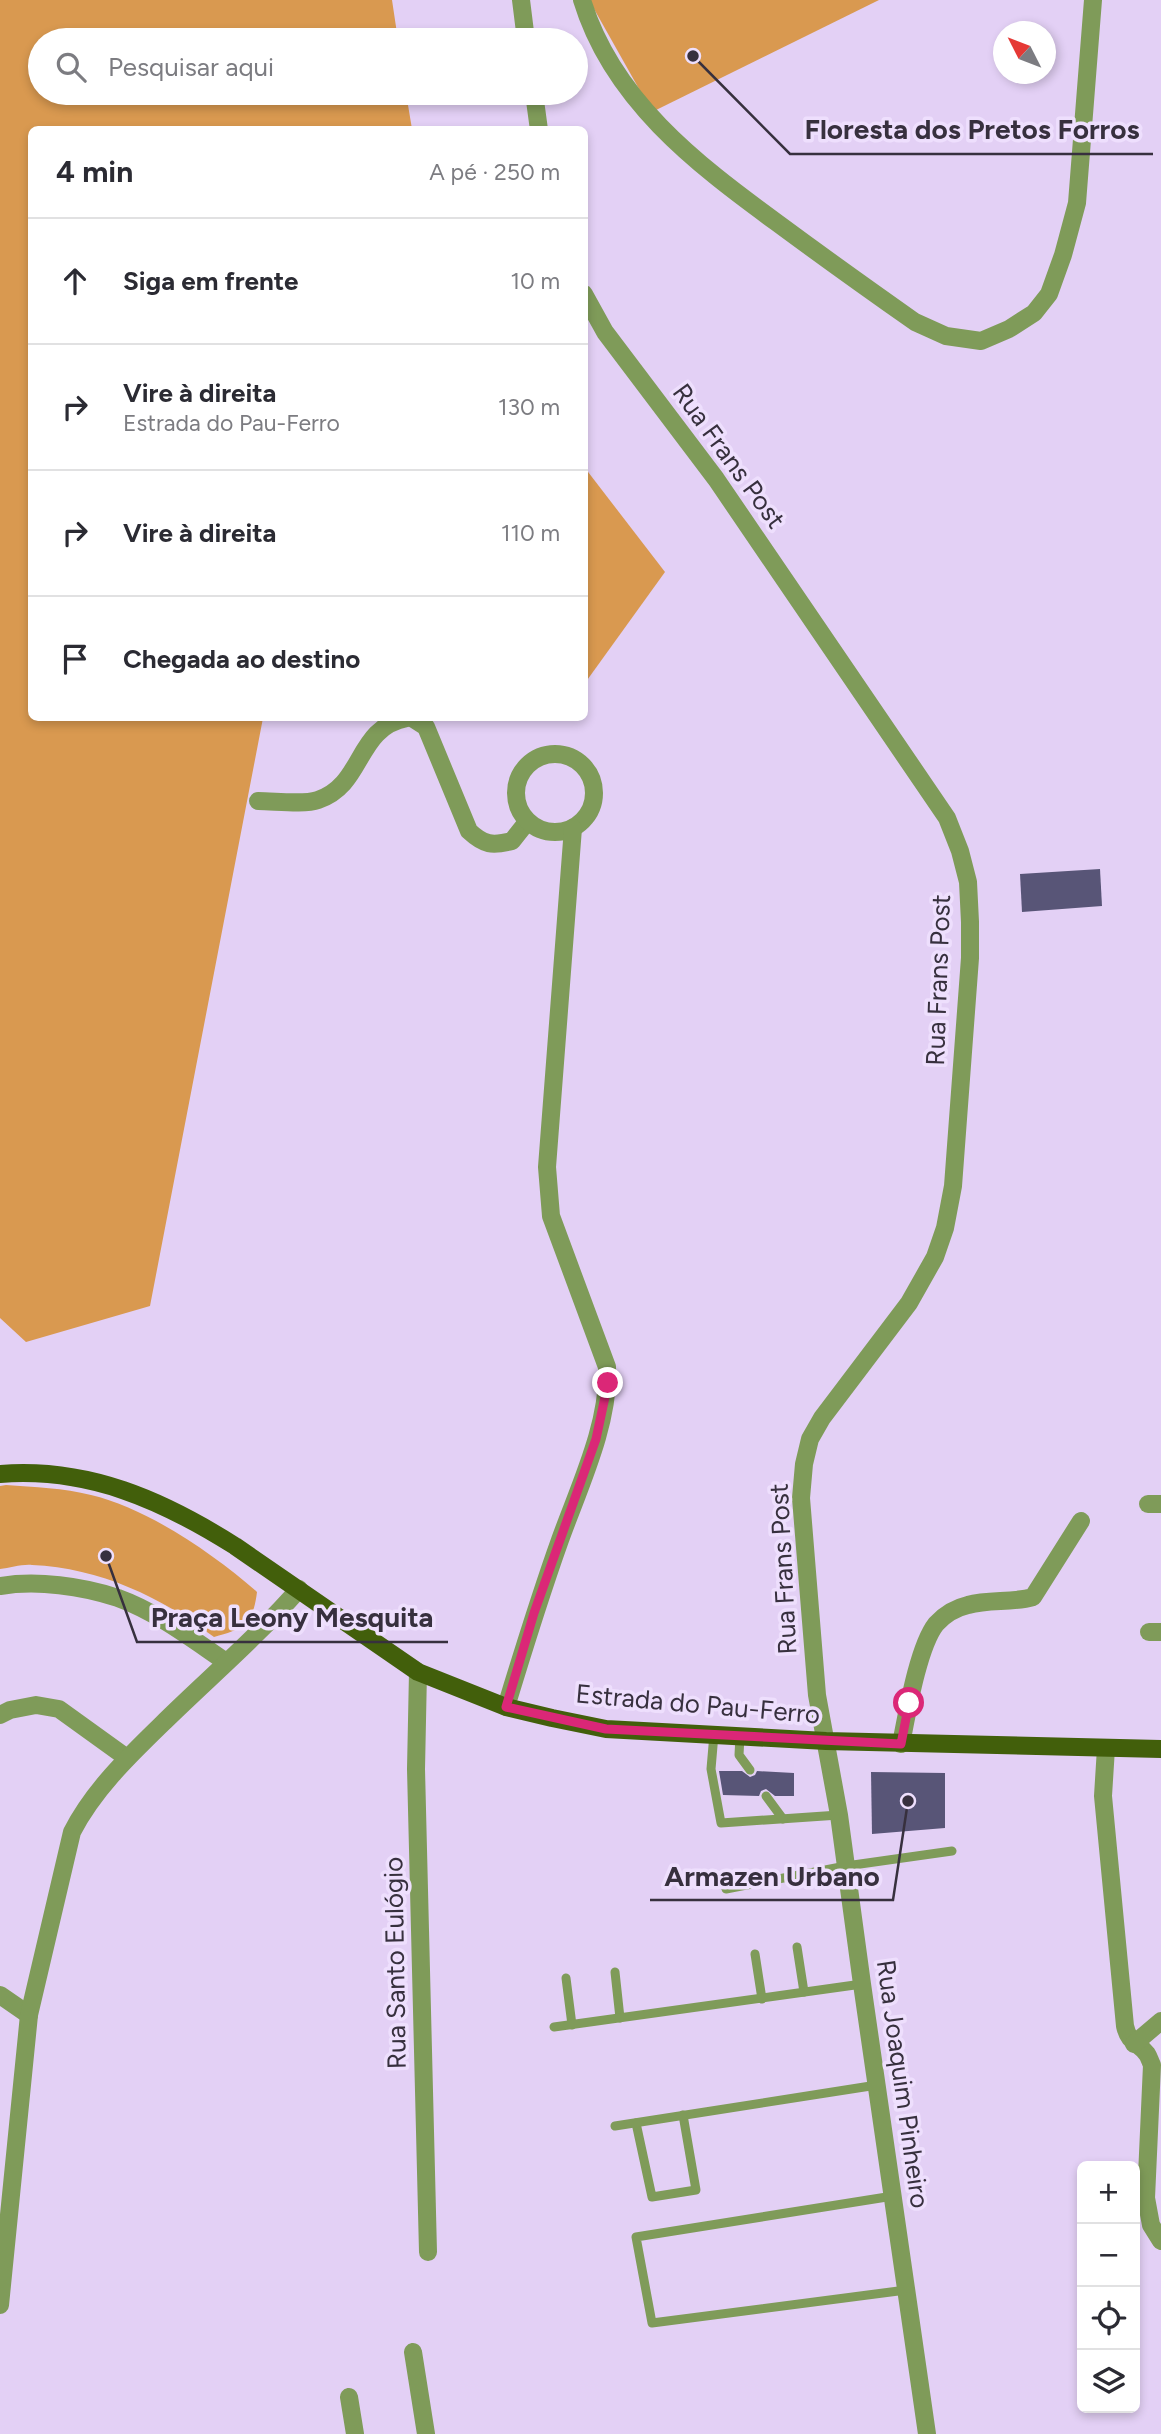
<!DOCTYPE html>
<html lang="pt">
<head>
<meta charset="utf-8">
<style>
  :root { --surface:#fff; --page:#f2f2f3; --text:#2b2b33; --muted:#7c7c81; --line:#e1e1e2 }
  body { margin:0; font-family:Figtree,sans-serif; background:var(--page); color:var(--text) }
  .controls { position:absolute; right:21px; bottom:21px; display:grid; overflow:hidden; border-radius:10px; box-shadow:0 4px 10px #0003 }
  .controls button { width:63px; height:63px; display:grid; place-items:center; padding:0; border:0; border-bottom:2px solid var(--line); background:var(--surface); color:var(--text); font:35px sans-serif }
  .compass { position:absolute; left:993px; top:21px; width:63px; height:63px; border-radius:50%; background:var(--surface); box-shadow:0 4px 10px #0003; rotate:312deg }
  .stop { position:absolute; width:21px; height:21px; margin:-16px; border:5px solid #db2777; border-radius:50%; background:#fff }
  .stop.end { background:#db2777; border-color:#fff; box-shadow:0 2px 7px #0008 }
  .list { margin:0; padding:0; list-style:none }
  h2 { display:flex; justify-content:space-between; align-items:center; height:91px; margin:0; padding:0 28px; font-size:30px }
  h2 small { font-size:23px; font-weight:400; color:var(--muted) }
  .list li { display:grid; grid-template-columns:46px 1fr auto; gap:21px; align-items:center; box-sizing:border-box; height:126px; padding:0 28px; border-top:2px solid var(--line) }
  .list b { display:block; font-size:26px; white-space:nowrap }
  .list p { margin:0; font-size:23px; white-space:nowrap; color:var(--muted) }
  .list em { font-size:23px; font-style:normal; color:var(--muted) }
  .icon { flex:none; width:38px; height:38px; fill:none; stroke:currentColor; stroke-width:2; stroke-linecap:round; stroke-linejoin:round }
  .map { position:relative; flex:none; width:1161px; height:2434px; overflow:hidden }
  .search { position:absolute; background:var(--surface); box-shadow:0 4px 10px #0003; left:28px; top:28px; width:560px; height:77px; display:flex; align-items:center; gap:18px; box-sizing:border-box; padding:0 24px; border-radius:38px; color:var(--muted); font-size:26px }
  .panel { position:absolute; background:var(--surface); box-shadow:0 4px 10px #0003; left:28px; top:126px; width:560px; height:595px; border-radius:10px }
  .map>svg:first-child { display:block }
  .green { fill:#d99950 }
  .building { fill:#585577 }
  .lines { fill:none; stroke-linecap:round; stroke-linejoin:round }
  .service { stroke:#7f9b59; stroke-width:9 }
  .minor { stroke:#7f9b59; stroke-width:18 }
  .primary { stroke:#425f0b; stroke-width:18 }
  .route { stroke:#db2777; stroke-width:9 }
  .labels { text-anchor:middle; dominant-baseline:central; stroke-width:7; stroke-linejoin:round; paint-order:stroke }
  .street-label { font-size:26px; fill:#37303e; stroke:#eedffd }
  .leader { fill:none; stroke:#37303e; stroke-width:2.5 }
  .callout-dot { fill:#37303e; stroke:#eedffd; stroke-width:2.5 }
  .callout-label { font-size:28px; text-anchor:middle; font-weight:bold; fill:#37303e; stroke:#eedffd; stroke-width:7; stroke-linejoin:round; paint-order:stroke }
</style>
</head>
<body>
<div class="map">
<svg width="1161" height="2434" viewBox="0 0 1161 2434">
  <rect width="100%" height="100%" fill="#e3d0f5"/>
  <g class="green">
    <polygon points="0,0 392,0 398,40 40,40 40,93 406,93 412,129 32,130 32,718 263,718 150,1306 26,1342 0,1318"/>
    <polygon points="589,0 879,0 652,112"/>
    <polygon points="585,468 665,572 585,683"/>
    <path d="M6,1485C34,1487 64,1488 91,1495C147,1508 214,1554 257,1592C253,1624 244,1629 214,1637C161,1597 100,1568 32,1565C22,1564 10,1568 0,1569V1486Z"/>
  </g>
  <g class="building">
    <polygon points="1100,869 1102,906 1022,912 1020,874"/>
    <polygon points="719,1771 742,1771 750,1777 755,1775 757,1771 794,1773 794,1796 775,1796 766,1789 761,1791 759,1796 723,1795"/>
    <polygon points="871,1772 945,1773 945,1828 872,1834"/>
  </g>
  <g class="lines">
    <g class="service">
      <polyline points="714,1734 711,1769 721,1823 839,1815"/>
      <polyline points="740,1736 739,1755 750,1770"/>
      <polyline points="766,1796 783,1819"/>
      <polyline points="726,1889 846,1866 952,1851"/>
      <polyline points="797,1947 804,1992"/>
      <polyline points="755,1954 762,1999"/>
      <polyline points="615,1972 620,2018"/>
      <polyline points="566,1978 572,2025"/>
      <polyline points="554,2027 862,1984"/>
      <polyline points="636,2123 652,2197 696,2190 683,2115"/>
      <polyline points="615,2126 877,2085"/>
      <polyline points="893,2196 636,2237 652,2323 906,2290"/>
    </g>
    <g class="minor">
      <polyline points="521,0 526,40"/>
      <path d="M582,0C612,99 695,163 776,222C822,256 868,289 915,322L946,336L981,341L1009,329L1034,313L1049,294L1063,255L1077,203L1093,0"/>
      <polyline points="534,93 539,130"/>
      <polyline points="584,294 605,332 716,479 947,818 960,851 968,882 970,922 970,958 953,1186 945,1228 935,1257 909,1303 822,1418 810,1439 804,1464 801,1498 817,1695 839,1815 862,1984 927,2434"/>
      <path d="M412,718L426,727L469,831C484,845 492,846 512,841L527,822"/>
      <circle cx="555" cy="793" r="39"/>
      <path d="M258,801C275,801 304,805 318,800C365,784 355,728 407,718"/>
      <polyline points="1148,1504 1161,1504"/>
      <path d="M0,1586C37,1580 82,1586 118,1598C157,1612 192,1639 226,1662"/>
      <polyline points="1149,1632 1161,1632"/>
      <polyline points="418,1672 416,1769 428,2252"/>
      <path d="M506,1707C523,1651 540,1596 560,1540C579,1487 610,1423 607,1367L551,1216L547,1167L573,828"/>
      <polyline points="0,1715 10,1710 36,1705 59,1709 127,1758"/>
      <path d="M901,1744C907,1714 918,1647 936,1624C945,1614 955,1608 968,1605C989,1599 1012,1603 1033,1597L1081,1521"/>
      <path d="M1106,1748L1103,1796L1125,2026C1129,2044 1138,2042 1147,2054C1149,2057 1150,2061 1152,2065L1146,2198L1151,2225L1161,2241"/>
      <polyline points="0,1995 29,2015"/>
      <polyline points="1134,2044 1161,2021"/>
      <path d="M0,2305L29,2015L72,1832C94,1789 131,1754 165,1721C210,1677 258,1636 299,1589"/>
      <polyline points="413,2352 426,2434"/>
      <polyline points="349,2397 355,2434"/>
    </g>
    <path class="primary" d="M0,1474C88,1467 162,1500 235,1546L418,1672L506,1707L552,1718L606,1729L826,1741L1161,1749"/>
  </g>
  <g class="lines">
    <polyline class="route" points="608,1383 596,1439 534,1613 506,1707 606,1729 901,1744 909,1703"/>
  </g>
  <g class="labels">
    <g class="street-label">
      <text transform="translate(729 456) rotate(54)">Rua Frans Post</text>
      <text transform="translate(938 980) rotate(-88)">Rua Frans Post</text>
      <text transform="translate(783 1569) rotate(-93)">Rua Frans Post</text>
      <text transform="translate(698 1704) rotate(5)">Estrada do Pau-Ferro</text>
      <text transform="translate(395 1963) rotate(-91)">Rua Santo Eulógio</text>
      <text transform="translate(903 2084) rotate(82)">Rua Joaquim Pinheiro</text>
    </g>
  </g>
  <path class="leader" d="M693 56L790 154H1153M106 1556L137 1642H448M908 1801L893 1900H650"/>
  <g class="callout-dot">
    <circle cx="693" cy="56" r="7"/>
    <circle cx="106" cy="1556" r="7"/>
    <circle cx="908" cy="1801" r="7"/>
  </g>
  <g class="callout-label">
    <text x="972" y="139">Floresta dos Pretos Forros</text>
    <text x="292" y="1627">Praça Leony Mesquita</text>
    <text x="772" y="1886">Armazen Urbano</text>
  </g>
</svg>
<div class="controls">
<button>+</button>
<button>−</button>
<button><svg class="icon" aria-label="locate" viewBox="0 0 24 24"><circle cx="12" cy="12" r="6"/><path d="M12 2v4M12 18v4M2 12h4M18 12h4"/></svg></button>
<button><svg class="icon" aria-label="layers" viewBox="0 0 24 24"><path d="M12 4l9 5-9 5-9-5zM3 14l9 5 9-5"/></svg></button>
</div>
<svg class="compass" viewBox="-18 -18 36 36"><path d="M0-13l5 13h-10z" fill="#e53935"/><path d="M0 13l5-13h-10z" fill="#7c7c81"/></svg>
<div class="stop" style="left:909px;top:1703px"></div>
<div class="stop end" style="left:608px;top:1383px"></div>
<div class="search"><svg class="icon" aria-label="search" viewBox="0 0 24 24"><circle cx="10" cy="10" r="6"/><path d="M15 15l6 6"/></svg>Pesquisar aqui</div>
<section class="panel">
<h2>4 min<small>A pé · 250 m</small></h2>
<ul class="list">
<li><svg class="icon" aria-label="ahead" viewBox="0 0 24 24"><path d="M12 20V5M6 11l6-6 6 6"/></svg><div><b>Siga em frente</b></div><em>10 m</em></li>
<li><svg class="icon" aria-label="right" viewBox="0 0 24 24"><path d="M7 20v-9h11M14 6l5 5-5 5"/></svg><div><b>Vire à direita</b><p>Estrada do Pau-Ferro</p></div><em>130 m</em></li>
<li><svg class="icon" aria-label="right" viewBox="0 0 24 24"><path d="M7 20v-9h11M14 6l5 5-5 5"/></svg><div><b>Vire à direita</b></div><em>110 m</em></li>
<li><svg class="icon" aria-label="arrive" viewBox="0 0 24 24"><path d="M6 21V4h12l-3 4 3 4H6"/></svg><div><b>Chegada ao destino</b></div></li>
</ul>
</section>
</div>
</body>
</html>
